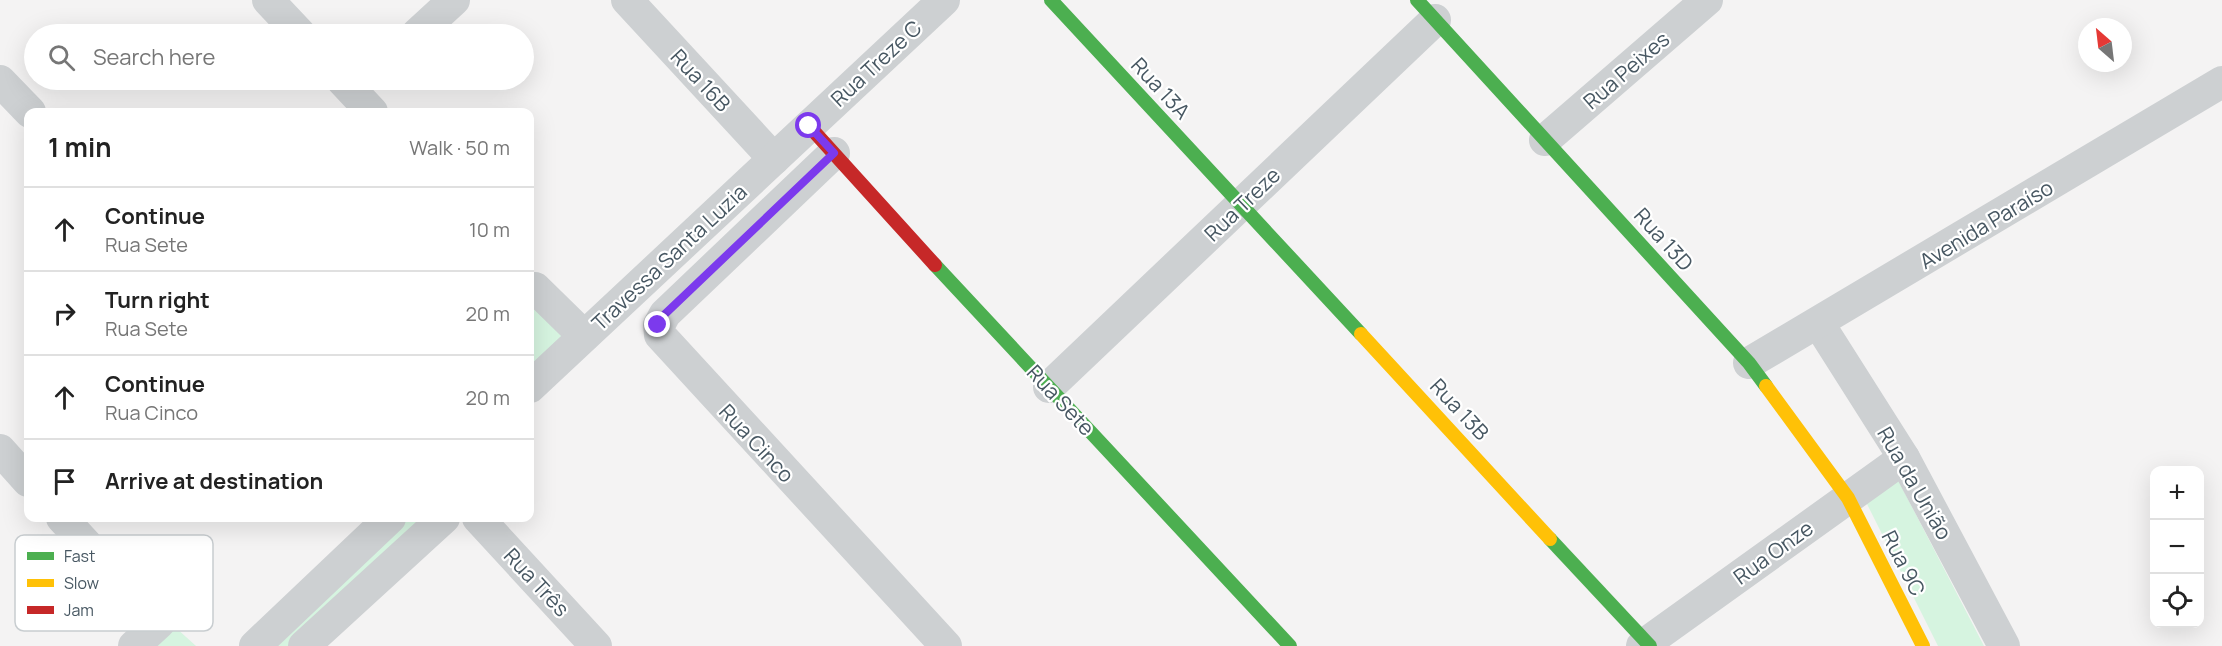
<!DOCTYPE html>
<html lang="en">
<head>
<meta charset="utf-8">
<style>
  :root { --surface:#fff; --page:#f2f2f2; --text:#222; --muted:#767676; --line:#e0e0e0 }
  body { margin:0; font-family:Manrope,sans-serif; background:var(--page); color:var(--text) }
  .controls { position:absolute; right:18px; bottom:18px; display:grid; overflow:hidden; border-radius:12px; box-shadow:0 6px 24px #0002 }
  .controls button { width:54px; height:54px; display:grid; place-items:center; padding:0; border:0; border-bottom:2px solid var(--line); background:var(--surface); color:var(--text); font:30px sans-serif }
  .compass { position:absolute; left:2078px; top:18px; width:54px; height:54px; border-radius:50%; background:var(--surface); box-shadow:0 6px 24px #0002; rotate:332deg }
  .stop { position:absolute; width:18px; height:18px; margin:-14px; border:4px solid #7c3aed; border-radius:50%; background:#fff }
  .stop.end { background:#7c3aed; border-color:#fff; box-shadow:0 2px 6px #0008 }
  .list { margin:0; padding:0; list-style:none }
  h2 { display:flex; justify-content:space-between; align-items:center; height:78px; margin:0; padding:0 24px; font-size:26px }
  h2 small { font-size:20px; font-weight:400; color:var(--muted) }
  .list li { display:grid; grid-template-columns:39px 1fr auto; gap:18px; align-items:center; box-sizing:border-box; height:84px; padding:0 24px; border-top:2px solid var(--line) }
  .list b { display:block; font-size:22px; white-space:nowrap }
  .list p { margin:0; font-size:20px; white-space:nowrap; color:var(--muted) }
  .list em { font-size:20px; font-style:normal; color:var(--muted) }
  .icon { flex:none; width:33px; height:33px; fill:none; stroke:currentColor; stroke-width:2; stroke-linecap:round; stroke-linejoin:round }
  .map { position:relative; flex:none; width:2222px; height:646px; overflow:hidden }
  .search { position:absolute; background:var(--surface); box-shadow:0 6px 24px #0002; left:24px; top:24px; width:510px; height:66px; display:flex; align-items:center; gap:15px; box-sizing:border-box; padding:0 21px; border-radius:33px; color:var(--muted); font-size:22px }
  .panel { position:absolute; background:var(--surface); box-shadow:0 6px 24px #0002; left:24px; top:108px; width:510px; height:414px; border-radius:12px }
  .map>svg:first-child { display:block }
  .green { fill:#d6f4e0 }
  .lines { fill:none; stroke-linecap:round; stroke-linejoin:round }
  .street { stroke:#cdd0d2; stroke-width:32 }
  .fast { stroke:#4caf50; stroke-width:14 }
  .slow { stroke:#ffc107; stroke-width:14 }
  .jam { stroke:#c62828; stroke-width:14 }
  .route { stroke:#7c3aed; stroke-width:8 }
  .labels { text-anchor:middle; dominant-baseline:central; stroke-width:4.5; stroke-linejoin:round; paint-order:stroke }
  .street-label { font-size:21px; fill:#475762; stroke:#fff }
  .key { fill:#fff; stroke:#c8cdd0; stroke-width:1.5 }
  .key-label { font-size:16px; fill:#475762 }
</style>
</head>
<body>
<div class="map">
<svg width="2222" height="646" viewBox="0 0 2222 646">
  <rect width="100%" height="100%" fill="#f4f3f3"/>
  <g class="green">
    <polygon points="550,287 588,325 530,379 530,307"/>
    <polygon points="1898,480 1984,646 1938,646 1865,500"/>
    <polygon points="402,518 428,518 290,646 270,646"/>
    <polygon points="175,627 196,646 154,646"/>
  </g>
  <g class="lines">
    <g class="street">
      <polyline points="268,0 300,34"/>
      <polyline points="627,0 774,159"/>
      <polyline points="417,34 454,0"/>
      <polyline points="342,80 372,112"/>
      <polyline points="0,81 30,112"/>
      <polyline points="1545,140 1707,0"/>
      <polyline points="834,153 665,314 659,325 660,335 946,646"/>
      <polyline points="535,288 584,336"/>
      <polyline points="1819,324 1904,458 2004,646"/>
      <polyline points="1749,363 2222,82"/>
      <polyline points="530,387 944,0"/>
      <polyline points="1049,387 1435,20"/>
      <polyline points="0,450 28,481"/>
      <polyline points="62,518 159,623 134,646"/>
      <polyline points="478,518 596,646"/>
      <polyline points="255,646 390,518"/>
      <polyline points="304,646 444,518"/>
      <polyline points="1642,646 1904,458"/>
    </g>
    <g class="fast">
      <polyline points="1051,0 1361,334"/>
      <polyline points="1417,0 1749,363 1766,386"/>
      <polyline points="935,265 1290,646"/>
      <polyline points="1550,539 1650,646"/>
    </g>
    <g class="slow">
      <polyline points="1361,334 1550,539"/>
      <polyline points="1766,386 1848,498 1923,646"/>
    </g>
    <polyline class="jam" points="809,126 935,265"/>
  </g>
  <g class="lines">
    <polyline class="route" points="658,325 665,314 834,153 809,126"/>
  </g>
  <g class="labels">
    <g class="street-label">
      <text transform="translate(876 63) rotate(-43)">Rua Treze C</text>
      <text transform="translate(1626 70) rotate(-41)">Rua Peixes</text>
      <text transform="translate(701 80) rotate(47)">Rua 16B</text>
      <text transform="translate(1161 88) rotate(47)">Rua 13A</text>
      <text transform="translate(1242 204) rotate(-44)">Rua Treze</text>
      <text transform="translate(1986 224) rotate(-31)">Avenida Paraíso</text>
      <text transform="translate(1664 239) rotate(48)">Rua 13D</text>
      <text transform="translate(669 257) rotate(-43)">Travessa Santa Luzia</text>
      <text transform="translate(1061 400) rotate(47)">Rua Sete</text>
      <text transform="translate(1460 409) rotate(47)">Rua 13B</text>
      <text transform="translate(757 443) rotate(47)">Rua Cinco</text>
      <text transform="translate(1915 483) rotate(60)">Rua da União</text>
      <text transform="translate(1773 552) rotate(-36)">Rua Onze</text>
      <text transform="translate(1904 563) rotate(63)">Rua 9C</text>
      <text transform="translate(537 582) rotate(47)">Rua Três</text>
    </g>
  </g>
  <rect x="15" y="535" width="198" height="96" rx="9" class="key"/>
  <rect x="27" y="552" width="27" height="8" fill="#4caf50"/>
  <rect x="27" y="579" width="27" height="8" fill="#ffc107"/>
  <rect x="27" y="606" width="27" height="8" fill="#c62828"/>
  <g class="key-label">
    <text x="64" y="562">Fast</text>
    <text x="64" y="589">Slow</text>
    <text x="64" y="616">Jam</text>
  </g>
</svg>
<div class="controls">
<button>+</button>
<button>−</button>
<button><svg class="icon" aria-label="locate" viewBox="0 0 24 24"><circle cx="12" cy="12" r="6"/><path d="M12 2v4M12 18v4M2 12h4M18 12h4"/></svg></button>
</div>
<svg class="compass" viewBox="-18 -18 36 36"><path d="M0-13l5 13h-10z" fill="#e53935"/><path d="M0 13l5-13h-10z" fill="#767676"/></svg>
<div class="stop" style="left:809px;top:126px"></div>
<div class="stop end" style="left:658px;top:325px"></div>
<div class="search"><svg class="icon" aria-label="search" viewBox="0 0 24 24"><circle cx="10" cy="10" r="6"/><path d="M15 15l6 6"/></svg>Search here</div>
<section class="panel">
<h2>1 min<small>Walk · 50 m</small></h2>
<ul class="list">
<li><svg class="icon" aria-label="ahead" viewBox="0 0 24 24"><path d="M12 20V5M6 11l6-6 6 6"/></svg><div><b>Continue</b><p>Rua Sete</p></div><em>10 m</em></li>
<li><svg class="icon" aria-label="right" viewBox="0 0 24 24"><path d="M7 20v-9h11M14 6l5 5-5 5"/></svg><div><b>Turn right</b><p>Rua Sete</p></div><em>20 m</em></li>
<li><svg class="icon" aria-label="ahead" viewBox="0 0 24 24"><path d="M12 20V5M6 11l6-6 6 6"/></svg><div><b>Continue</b><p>Rua Cinco</p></div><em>20 m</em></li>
<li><svg class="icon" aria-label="arrive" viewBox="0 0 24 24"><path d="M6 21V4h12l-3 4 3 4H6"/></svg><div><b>Arrive at destination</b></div></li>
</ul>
</section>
</div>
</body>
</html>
